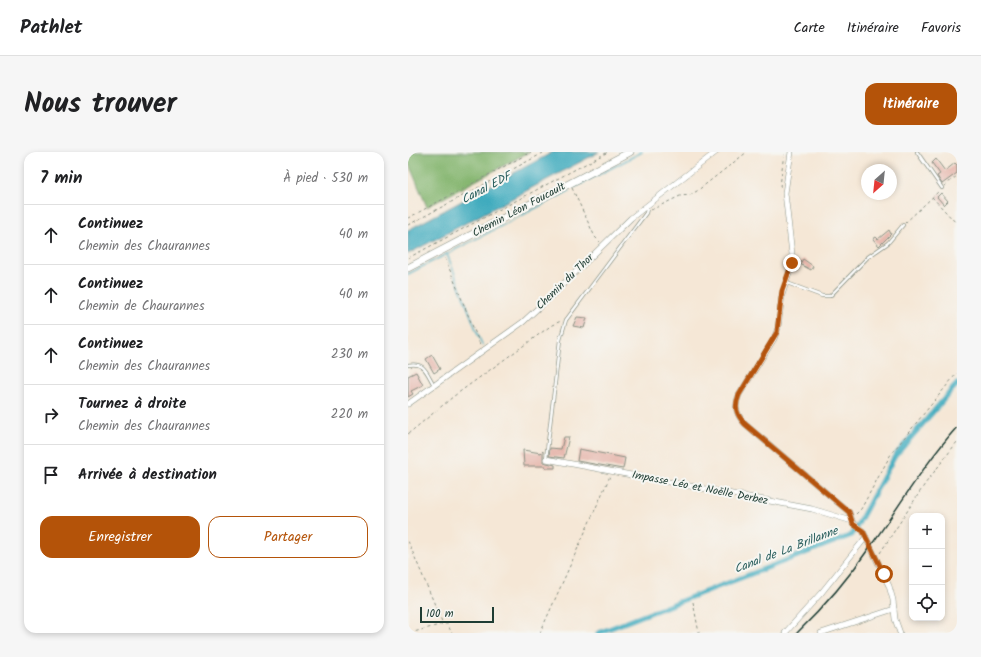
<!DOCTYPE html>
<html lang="fr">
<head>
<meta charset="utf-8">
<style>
  :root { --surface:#fff; --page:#f6f6f6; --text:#202124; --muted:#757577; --line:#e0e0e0; --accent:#b45309 }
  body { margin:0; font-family:Kalam,sans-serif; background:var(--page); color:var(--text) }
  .controls { position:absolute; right:12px; bottom:12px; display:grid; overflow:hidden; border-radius:8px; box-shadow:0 2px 6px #0003 }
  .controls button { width:36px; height:36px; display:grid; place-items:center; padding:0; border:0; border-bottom:1px solid var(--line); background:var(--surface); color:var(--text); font:20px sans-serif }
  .compass { position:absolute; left:453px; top:12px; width:36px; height:36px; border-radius:50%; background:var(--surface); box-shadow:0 2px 6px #0003; rotate:207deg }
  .scale { position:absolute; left:12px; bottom:10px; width:74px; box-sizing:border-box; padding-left:4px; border:2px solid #1f3d34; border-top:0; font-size:11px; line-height:14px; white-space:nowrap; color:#1f3d34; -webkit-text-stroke:3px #f6f6f2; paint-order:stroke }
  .stop { position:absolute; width:12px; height:12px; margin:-9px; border:3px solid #b45309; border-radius:50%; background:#fff }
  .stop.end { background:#b45309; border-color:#fff; box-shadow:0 1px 4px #0008 }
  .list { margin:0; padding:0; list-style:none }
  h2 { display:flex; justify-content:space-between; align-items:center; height:52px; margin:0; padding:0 16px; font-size:17px }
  h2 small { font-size:13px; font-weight:400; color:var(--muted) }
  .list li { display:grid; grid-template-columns:26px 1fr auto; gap:12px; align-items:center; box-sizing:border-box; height:60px; padding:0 16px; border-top:1px solid var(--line) }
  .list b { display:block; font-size:15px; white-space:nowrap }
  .list p { margin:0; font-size:13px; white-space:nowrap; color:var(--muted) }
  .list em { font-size:13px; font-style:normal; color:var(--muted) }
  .actions { display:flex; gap:8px; padding:12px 16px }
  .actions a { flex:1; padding:9px 0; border:1px solid var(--accent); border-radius:12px; text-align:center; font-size:14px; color:var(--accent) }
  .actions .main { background:var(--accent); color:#fff }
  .icon { flex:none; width:22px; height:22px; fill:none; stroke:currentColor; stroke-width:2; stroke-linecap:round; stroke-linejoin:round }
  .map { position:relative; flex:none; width:549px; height:481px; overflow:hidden; border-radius:12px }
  header { display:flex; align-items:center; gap:24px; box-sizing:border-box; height:56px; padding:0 20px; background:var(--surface); border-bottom:1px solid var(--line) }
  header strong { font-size:19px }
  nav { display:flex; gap:22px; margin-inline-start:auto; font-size:14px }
  .intro { display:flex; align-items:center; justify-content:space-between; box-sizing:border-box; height:96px; padding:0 24px }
  h1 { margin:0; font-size:28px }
  .button { padding:10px 18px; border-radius:12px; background:var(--accent); color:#fff; font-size:14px; font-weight:700 }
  main { display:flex; gap:24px; padding:0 24px }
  aside { flex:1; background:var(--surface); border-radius:12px; box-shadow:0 2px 6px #0003 }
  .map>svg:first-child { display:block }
  .forest { fill:#84b56e; stroke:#527951 }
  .water { fill:#3fabbe; stroke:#2f7479 }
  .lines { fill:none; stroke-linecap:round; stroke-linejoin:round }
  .stream { stroke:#3fabbe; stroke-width:1.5 }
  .canal { stroke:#3fabbe; stroke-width:5 }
  .building { fill:#e5b3a8 }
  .service-casing { stroke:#8a9285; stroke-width:4 }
  .minor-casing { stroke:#8a9285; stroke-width:6 }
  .secondary-casing { stroke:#8a9285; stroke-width:8 }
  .path { stroke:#8a9285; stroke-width:1; stroke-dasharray:3 3; stroke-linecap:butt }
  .service { stroke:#fff; stroke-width:2.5 }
  .minor { stroke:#fff; stroke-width:5 }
  .secondary { stroke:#fff; stroke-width:7 }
  .rail { stroke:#1f3d34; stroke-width:1.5 }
  .route { stroke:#b45309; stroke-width:5 }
  .labels { text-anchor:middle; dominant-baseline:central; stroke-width:4; stroke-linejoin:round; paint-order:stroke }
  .street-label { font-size:11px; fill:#1f3d34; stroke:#f6f6f2 }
  .water-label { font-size:12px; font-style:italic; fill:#295e5d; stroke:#f6f6f2 }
</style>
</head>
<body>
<header>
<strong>Pathlet</strong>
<nav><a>Carte</a><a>Itinéraire</a><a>Favoris</a></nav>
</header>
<div class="intro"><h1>Nous trouver</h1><a class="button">Itinéraire</a></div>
<main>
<aside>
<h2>7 min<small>À pied · 530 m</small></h2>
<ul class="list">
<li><svg class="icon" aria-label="ahead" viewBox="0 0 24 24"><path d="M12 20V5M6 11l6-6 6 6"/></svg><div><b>Continuez</b><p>Chemin des Chaurannes</p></div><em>40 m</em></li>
<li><svg class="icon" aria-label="ahead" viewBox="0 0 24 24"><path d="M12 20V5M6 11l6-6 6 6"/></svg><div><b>Continuez</b><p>Chemin de Chaurannes</p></div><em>40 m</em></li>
<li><svg class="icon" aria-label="ahead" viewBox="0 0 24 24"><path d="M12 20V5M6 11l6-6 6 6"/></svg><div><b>Continuez</b><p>Chemin des Chaurannes</p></div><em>230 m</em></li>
<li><svg class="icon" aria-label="right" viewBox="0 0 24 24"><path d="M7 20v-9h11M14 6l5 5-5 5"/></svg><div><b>Tournez à droite</b><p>Chemin des Chaurannes</p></div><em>220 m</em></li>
<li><svg class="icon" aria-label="arrive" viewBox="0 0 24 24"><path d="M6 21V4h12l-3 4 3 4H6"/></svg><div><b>Arrivée à destination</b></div></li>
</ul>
<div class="actions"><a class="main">Enregistrer</a><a>Partager</a></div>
</aside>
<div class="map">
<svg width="549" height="481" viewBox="0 0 549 481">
  <rect width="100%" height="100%" fill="#f6f6f2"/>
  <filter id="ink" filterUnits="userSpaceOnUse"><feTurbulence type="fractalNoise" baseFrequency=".025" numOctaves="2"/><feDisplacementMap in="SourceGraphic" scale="8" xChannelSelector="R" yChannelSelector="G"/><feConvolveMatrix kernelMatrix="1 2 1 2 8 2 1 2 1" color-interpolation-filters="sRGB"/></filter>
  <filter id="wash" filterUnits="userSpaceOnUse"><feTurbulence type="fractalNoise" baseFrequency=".012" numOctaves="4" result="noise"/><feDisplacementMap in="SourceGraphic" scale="16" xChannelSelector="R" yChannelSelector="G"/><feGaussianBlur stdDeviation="0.9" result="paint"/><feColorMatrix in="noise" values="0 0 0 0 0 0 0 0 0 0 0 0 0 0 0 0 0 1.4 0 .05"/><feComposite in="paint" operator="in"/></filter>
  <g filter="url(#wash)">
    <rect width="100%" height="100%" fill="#f5e7d6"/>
    <polygon class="forest" points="0,0 121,0 19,55 0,10"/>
    <polygon class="water" points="145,0 191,0 0,102 0,78"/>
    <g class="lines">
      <g class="stream">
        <polyline points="167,35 234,0"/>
        <polyline points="39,102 74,193"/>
        <polyline points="0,122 161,39"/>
      </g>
      <polyline class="canal" points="190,481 444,383 487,304 549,232"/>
    </g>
    <g id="blocks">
      <g class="building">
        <polygon points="528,7 537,19 547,11 549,13 549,21 534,32 529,24 532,22 524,11"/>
        <polygon points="533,41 540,49 536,53 529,45"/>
        <polygon points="481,78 483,82 471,94 465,87 468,85 470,87"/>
        <polygon points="395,107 405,114 403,118 392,112"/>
        <polygon points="169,165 179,166 176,176 165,174"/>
        <polygon points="24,203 32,217 26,221 18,207"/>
        <polygon points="8,220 15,233 3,239 5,242 0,245 0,224"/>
        <polygon points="156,285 161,285 156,306 141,304 142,296 153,297"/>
        <polygon points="171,297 217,306 215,317 169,309"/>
        <polygon points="115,298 133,301 135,299 135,310 147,313 147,316 137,316 137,314 116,314"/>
      </g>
    </g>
  </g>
  <g filter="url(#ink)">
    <use href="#blocks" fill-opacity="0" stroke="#8a9285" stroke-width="1"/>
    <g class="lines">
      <defs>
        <g id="service">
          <polyline points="509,0 534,36"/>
          <polyline points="379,131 414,144 422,144 460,105 480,91 495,73"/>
          <path d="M0,213C17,210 18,220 26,233"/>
          <polyline points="138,307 152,188 158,168 238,61 240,53"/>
        </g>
        <g id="minor">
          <path d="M383,0L377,41L384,102L382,119L374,143L370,176L366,187L331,243C326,255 328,262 337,272L441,360L445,371L455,379L481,434L485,448L487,467L492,481"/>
          <polyline points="0,252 115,170 143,144 223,66 308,0"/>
          <polyline points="138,307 404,357 444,369"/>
          <polyline points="377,481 414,440 458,385"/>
          <polyline points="413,481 486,457"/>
        </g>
        <polyline id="secondary" points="0,116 222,0"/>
      </defs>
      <use href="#service" class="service-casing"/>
      <use href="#minor" class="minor-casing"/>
      <use href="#secondary" class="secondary-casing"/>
      <g class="path">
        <polyline points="536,34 549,24"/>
        <polyline points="372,35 376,0"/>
        <polyline points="164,36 187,85 192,90"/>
        <polyline points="524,45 549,72"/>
        <polyline points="243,58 272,44 282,43 289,39 339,0"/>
        <polyline points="0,66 123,0"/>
        <polyline points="497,71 531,39"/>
        <polyline points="0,73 137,0"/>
        <polyline points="0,106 200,0"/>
        <polyline points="37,106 73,195"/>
        <polyline points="0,282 46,244 144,173 153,169"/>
        <polyline points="448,362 453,357 483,302 549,221"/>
        <polyline points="0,389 35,472"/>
        <polyline points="472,401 517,332 549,290"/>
        <polyline points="285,450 291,481"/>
        <polyline points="2,481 35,472 39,472 44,481"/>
        <polyline points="132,481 202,324"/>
      </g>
      <use href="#service" class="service"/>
      <use href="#minor" class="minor"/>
      <use href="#secondary" class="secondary"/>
      <path class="rail" d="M389,481C417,454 442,424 464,392C492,353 517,311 549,275"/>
    </g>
  </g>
  <g class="lines" filter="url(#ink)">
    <path class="route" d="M384,111L374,139L369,180L331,243C326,255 328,262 337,272L441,360L445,372L455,379L476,422"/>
  </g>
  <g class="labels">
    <g class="street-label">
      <text transform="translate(111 58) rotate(-28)">Chemin Léon Foucault</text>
      <text transform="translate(157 130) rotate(-44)">Chemin du Thor</text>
      <text transform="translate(292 336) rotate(11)">Impasse Léo et Noëlle Derbez</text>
    </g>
    <g class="water-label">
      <text transform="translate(78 36) rotate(-28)">Canal EDF</text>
      <text transform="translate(378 398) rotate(-21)">Canal de La Brillanne</text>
    </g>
  </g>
</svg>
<div class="controls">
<button>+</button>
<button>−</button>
<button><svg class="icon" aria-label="locate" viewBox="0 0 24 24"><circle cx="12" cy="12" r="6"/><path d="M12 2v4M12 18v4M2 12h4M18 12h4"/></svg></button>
</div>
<svg class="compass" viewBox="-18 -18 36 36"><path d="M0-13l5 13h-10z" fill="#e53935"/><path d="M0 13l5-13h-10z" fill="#757577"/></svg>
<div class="scale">100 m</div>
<div class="stop" style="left:476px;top:422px"></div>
<div class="stop end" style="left:384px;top:111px"></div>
</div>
</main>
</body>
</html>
